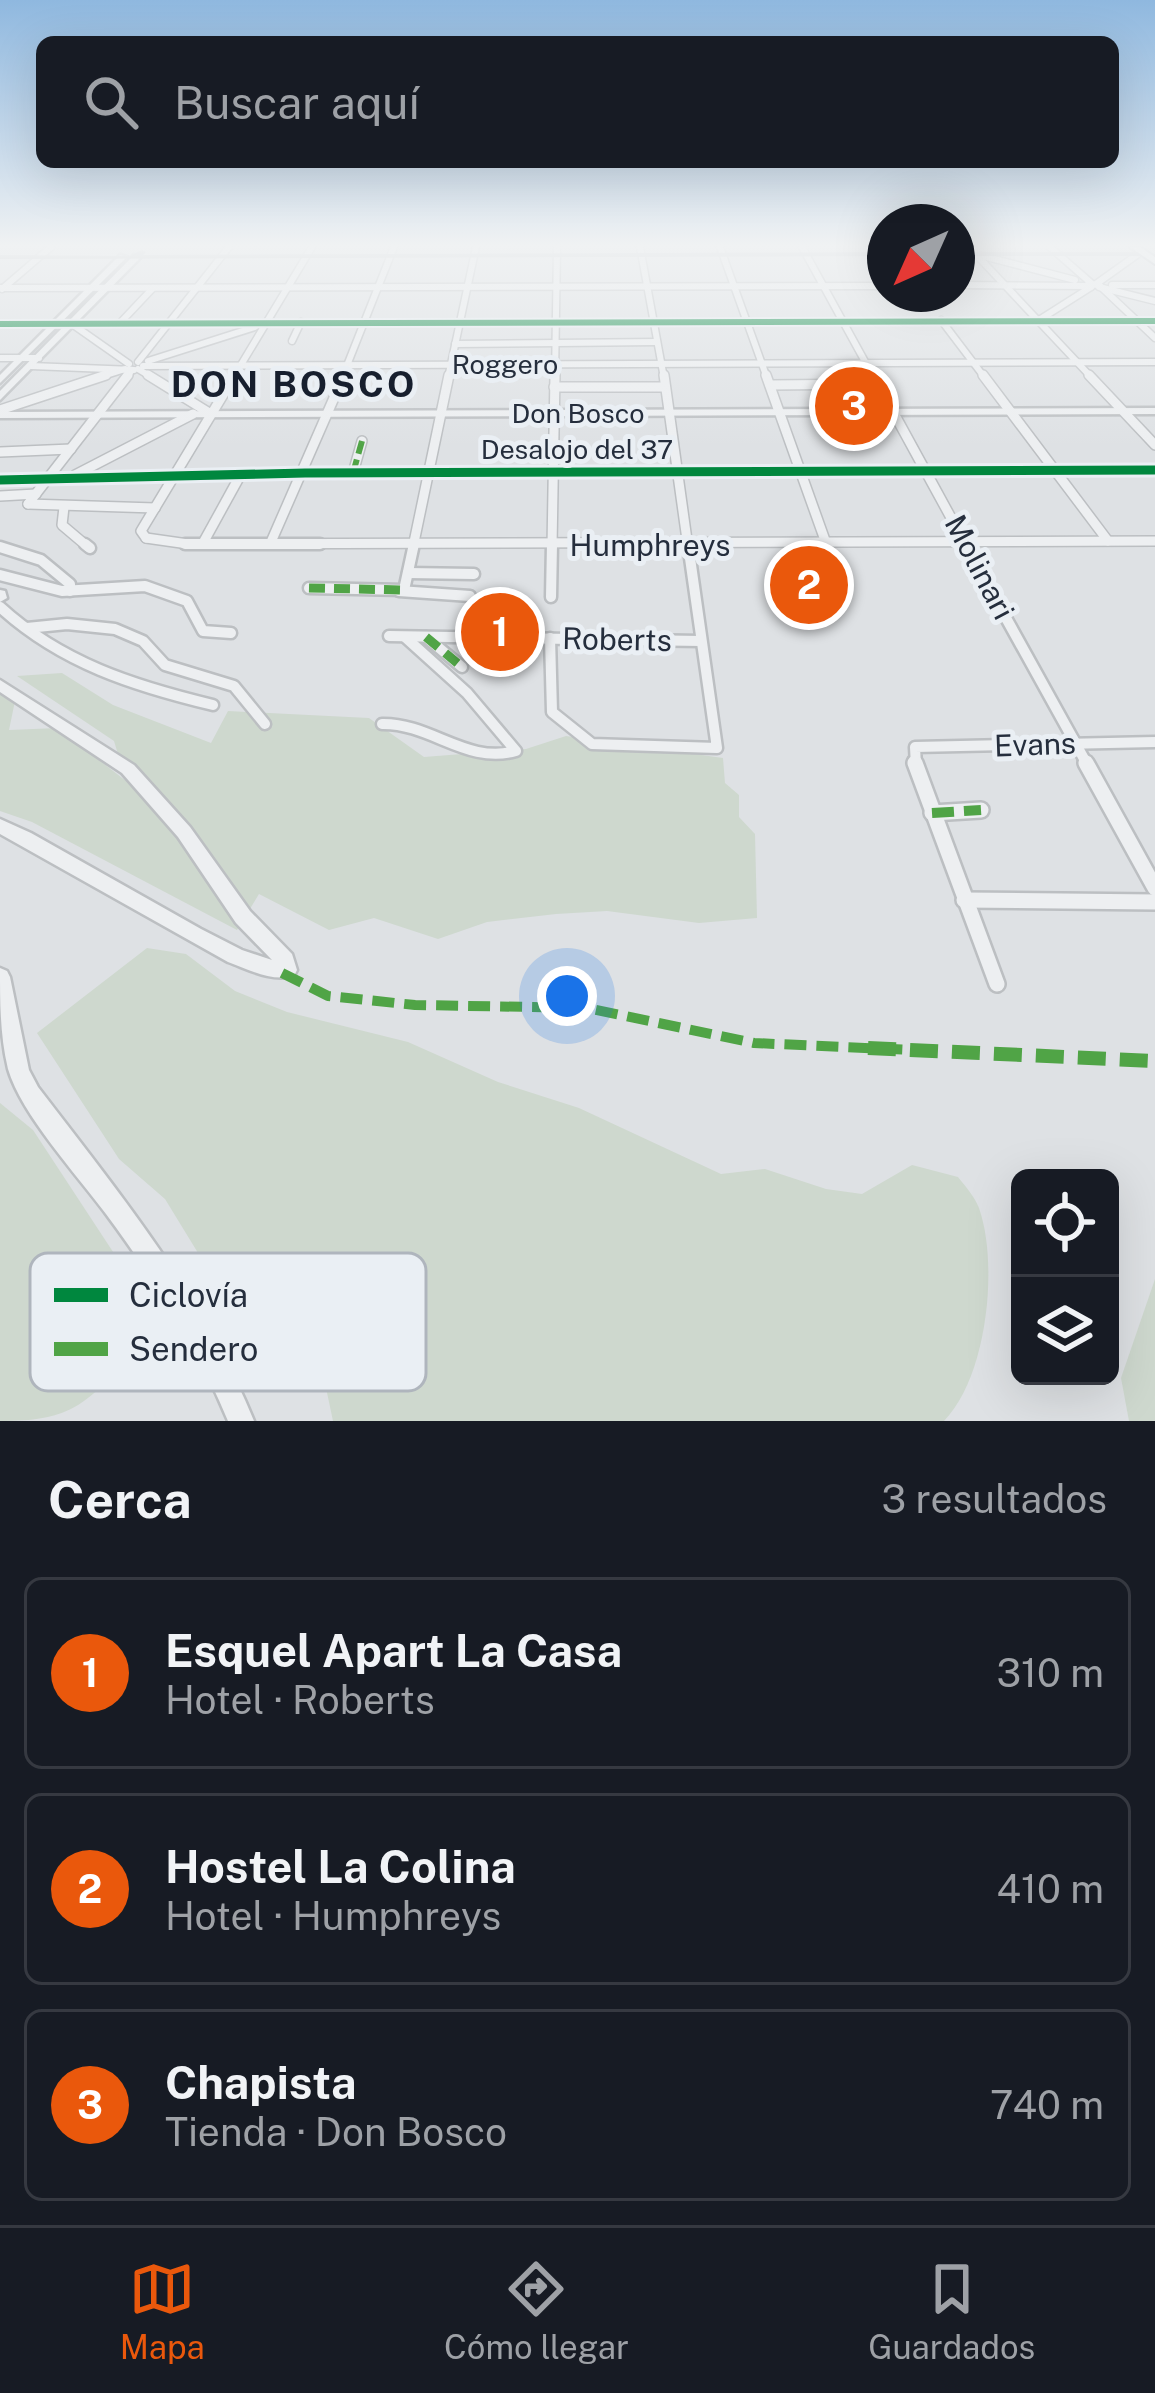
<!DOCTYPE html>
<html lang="es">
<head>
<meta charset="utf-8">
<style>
  :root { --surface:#171b24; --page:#242831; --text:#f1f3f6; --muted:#9ea1a6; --line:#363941; --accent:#ea580c }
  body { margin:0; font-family:"Public Sans",sans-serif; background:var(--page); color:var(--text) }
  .controls { position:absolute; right:36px; bottom:36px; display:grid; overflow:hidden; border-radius:18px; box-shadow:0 12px 48px #0002 }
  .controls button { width:108px; height:108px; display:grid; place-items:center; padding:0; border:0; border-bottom:3px solid var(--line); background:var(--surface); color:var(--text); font:60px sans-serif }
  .compass { position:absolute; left:867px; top:204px; width:108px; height:108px; border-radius:50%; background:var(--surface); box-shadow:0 12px 48px #0002; rotate:225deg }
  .you { position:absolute; left:567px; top:996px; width:42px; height:42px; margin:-30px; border:9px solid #fff; border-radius:50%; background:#1a73e8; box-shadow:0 0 0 18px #1a73e833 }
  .badge { display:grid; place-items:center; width:78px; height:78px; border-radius:50%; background:var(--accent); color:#fff; font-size:39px; font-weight:700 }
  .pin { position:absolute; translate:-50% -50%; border:6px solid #fff; box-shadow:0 3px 12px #0006 }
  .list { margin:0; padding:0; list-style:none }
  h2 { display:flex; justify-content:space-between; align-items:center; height:156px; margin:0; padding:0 48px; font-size:51px }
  h2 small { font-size:39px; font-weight:400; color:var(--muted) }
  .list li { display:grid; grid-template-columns:78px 1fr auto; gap:36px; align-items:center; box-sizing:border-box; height:192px; margin:0 24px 24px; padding:0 24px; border:3px solid var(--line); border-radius:18px }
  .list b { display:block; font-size:45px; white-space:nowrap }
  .list p { margin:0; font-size:39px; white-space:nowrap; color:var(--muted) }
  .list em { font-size:39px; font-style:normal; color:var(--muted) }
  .icon { flex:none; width:66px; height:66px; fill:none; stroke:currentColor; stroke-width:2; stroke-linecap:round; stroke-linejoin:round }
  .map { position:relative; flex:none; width:1155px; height:1421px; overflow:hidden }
  .search { position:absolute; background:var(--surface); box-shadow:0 12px 48px #0002; left:36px; right:36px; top:36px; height:132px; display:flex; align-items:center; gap:30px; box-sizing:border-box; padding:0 42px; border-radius:18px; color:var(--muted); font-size:45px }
  .sheet { height:804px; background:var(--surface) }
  nav { display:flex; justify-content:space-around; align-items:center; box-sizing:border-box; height:168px; border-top:3px solid var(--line); background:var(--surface); font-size:33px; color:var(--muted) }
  nav a { display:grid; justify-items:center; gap:6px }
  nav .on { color:var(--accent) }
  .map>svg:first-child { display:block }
  .green { fill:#ced8ce }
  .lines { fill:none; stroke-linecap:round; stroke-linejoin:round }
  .minor-far3-casing { stroke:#bcbfc2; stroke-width:9 }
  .minor-far2-casing { stroke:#bcbfc2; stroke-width:12 }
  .minor-far1-casing { stroke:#bcbfc2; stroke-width:15 }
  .minor-casing { stroke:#bcbfc2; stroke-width:20 }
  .tertiary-casing { stroke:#bcbfc2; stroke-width:5 }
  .trunk-casing { stroke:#b0b4b9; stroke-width:4 }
  .minor-far3 { stroke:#edeff1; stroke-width:6 }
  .minor-far2 { stroke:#edeff1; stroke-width:9 }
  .minor-far1 { stroke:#edeff1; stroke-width:10 }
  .minor { stroke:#edeff1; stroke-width:15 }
  .tertiary { fill:#edeff1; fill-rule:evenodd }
  .secondary { fill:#abafb5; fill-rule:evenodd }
  .trunk { fill:#f2f4f5; fill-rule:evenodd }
  .quiet-far4 { stroke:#50a446; stroke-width:4.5; stroke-dasharray:10 4.5; stroke-linecap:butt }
  .quiet-far3 { stroke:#50a446; stroke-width:6; stroke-dasharray:14 6; stroke-linecap:butt }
  .quiet-far2 { stroke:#50a446; stroke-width:9; stroke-dasharray:16 9; stroke-linecap:butt }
  .quiet-far1 { stroke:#50a446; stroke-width:10; stroke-dasharray:22 10; stroke-linecap:butt }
  .quiet { stroke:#50a446; stroke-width:14; stroke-dasharray:28 14; stroke-linecap:butt }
  .cycleway-far1-casing { stroke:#eaeff4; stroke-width:10 }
  .cycleway-casing { stroke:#eaeff4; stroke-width:15 }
  .cycleway-far1 { stroke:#00873e; stroke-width:6 }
  .cycleway { stroke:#00873e; stroke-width:9 }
  .labels { text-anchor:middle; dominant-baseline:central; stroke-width:10; stroke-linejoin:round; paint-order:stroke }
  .far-street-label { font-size:27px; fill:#252e3d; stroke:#eaeff4 }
  .street-label { font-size:30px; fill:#252e3d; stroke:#eaeff4 }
  .far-district-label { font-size:36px; font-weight:bold; letter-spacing:3px; fill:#171f2e; stroke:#eaeff4 }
  .key { fill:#eaeff4; stroke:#afb5bd; stroke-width:3 }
  .key-label { font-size:33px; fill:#252e3d }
</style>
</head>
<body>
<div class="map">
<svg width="1155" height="1421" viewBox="0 0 1155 1421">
  <rect width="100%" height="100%" fill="#dee1e4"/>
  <g class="green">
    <polygon points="62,673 113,705 211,743 228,711 369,718 424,757 526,749 566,736 723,758 725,783 739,795 739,817 755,834 757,918 699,923 607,911 556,914 487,922 438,939 374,918 329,930 259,894 237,930 32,822 0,811 0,692 15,701 9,730 58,728 126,781 114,741 17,676"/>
    <path d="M147,948L186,954L235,991L287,1012L408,1042L498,1082L579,1108L721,1174L765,1169L826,1189L862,1194L912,1165L958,1177C965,1186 975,1197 979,1208C999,1265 987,1378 944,1421H333L318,1350L290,1287L258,1351L165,1199L119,1159L37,1033Z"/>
    <path d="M0,1103L33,1130L119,1261L128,1359C83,1407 68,1421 0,1421Z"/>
    <polygon points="1155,1279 1155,1421 1129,1421 1121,1378"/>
  </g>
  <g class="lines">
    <defs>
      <g id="minor-far3">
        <polyline points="640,247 664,378"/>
        <polyline points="720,247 767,378"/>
        <polyline points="802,247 874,378"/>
        <polyline points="969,247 1092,378"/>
        <polyline points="1050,247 1091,283"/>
        <polyline points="979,255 1075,280"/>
        <polyline points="877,276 885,276"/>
        <polyline points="1096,284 1138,254"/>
        <polyline points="957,285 1088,286"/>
        <polyline points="1112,285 1155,285"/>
        <polyline points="1091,287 1088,284 1099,285 1155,338"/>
        <polyline points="1099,287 1155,301"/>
        <polyline points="0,288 885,286"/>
        <polyline points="2,289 51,247"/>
        <polyline points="941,320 985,378"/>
        <polyline points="1039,320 1091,287"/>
        <polyline points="120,323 153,288"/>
        <polyline points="0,324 1155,321"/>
        <polyline points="72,324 129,364"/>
        <polyline points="292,341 301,322"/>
        <polyline points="455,344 657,342"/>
        <polyline points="0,358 39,358"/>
        <polyline points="148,361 255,327"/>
        <polyline points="138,362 229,247"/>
        <polyline points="31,366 134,370"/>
        <polyline points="143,366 1155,362"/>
        <polyline points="138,369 153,378"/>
        <polyline points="97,378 125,369"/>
        <polyline points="126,378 132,370"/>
        <polyline points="233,378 312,247"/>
        <polyline points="342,378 394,247"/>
        <polyline points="448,378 476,247"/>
        <polyline points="555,378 557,247"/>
      </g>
      <g id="minor-far2">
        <polyline points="148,375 211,414"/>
        <polyline points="664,375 688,547"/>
        <polyline points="766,375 826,543"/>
        <polyline points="873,375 967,547"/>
        <polyline points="983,375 1108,541"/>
        <polyline points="1089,375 1155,445"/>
        <polyline points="770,385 879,384"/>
        <polyline points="554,387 665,387"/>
        <polyline points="0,410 106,375"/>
        <polyline points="0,452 71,449"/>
        <polyline points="353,473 362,441"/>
        <polyline points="75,475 193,414"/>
        <polyline points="0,480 305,473 1155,470"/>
        <polyline points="0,496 36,494"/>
        <polyline points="28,504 128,375"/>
        <polyline points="28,504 155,508"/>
        <polyline points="64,507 62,525 88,547"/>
        <polyline points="146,538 188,544 1155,541"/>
        <polyline points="146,538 141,531 235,375"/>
        <polyline points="271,542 344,375"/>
        <polyline points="203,543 241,474"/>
        <polyline points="413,547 449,375"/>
        <polyline points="552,547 555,375"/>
      </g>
      <g id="minor-far1">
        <polyline points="85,544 90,548"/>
        <polyline points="185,544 320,544"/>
        <polyline points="965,544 1088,766"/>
        <polyline points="0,547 41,560 70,584 70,591"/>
        <polyline points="408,573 474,574"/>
        <polyline points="0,575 62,591 145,586 187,601 203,631 231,633"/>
        <polyline points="309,588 404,590 414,544"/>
        <polyline points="399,591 470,596"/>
        <polyline points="551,597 552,544"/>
        <path d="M0,607C61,663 134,686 213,705"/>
        <polyline points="27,628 67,624 115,629 143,641 165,665 234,686 265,724"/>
        <polyline points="389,636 701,641"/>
        <polyline points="462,636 485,660"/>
        <polyline points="426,637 462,667"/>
        <polyline points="550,638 552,712 592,744 717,748 688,544"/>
        <path d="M382,724C431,723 467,765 516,751L467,693L405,637"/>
        <polyline points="916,766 915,747 1155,742"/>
      </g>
      <g id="minor">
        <polyline points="915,763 997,984"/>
        <polyline points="1086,763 1155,888"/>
        <polyline points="932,813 981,810"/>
        <polyline points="964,900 1155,902"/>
      </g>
      <g id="tertiary">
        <polygon points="120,255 127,257 0,383 0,375"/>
        <polygon points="134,255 141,257 0,400 0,391"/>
        <polygon points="1155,408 1155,414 0,418 0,412"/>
        <polygon points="0,590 5,591 7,598 0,602"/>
        <path d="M0,680L134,765L190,827L250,911L292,954L297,970L294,976C271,982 250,970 228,962L0,834V819L31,833L201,929L242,950L272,960L236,923L178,837L122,773L0,692Z"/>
        <path d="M0,968L7,971L10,977L29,1070L38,1087C122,1197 201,1292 254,1421H228C197,1346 154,1279 106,1214C77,1175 21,1114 8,1069C0,1036 0,1002 0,968Z"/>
      </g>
      <polygon id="trunk" points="1130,247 1140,247 1155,257 1155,264"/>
    </defs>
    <use href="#minor-far3" class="minor-far3-casing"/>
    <use href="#minor-far2" class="minor-far2-casing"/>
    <use href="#minor-far1" class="minor-far1-casing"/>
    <use href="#minor" class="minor-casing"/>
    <use href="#tertiary" class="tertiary-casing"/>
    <use href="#trunk" class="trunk-casing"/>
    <use href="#minor-far3" class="minor-far3"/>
    <use href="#minor-far2" class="minor-far2"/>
    <use href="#minor-far1" class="minor-far1"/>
    <use href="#minor" class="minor"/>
    <use href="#tertiary" class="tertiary"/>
    <g class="secondary">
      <polygon points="142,250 146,252 143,255 885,252 885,256 0,259 0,255 130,256"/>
      <polygon points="957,252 1144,252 1148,254 1144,256 957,256"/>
    </g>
    <use href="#trunk" class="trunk"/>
    <polyline class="quiet-far4" points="877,276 885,276"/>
    <polyline class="quiet-far3" points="353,473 362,441"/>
    <g class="quiet-far2">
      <polyline points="309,588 404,590"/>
      <polyline points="462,636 485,660"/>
      <polyline points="426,637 462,667"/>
    </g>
    <g class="quiet-far1">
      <polyline points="932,813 981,810"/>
      <polyline points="282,973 328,996 415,1005 587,1008 754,1043 935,1051"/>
    </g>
    <polyline class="quiet" points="868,1048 1155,1061"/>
    <defs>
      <polyline id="cycleway-far1" points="0,324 1155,321"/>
      <polyline id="cycleway" points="0,480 305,473 1155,470"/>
    </defs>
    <use href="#cycleway-far1" class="cycleway-far1-casing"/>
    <use href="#cycleway" class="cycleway-casing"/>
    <use href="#cycleway-far1" class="cycleway-far1"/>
    <use href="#cycleway" class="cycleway"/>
  </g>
  <linearGradient id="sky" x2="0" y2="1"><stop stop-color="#8fb8df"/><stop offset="0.55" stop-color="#f0f2f3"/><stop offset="1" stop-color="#f0f2f3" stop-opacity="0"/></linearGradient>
  <rect width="1155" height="446" fill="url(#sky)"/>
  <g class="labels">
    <g class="far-street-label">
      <text x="505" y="364">Roggero</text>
      <text x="578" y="413">Don Bosco</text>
      <text x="577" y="449">Desalojo del 37</text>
    </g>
    <g class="street-label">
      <text x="650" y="545">Humphreys</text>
      <text transform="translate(980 567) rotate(62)">Molinari</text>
      <text transform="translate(617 639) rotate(1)">Roberts</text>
      <text transform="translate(1035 744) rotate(-2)">Evans</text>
    </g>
    <g class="far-district-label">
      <text x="294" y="384">DON BOSCO</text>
    </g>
  </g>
  <rect x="30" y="1253" width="396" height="138" rx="18" class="key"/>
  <rect x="54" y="1288" width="54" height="14" fill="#00873e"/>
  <rect x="54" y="1342" width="54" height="14" fill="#50a446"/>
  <g class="key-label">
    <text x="129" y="1307">Ciclovía</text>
    <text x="129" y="1361">Sendero</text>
  </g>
</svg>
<div class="controls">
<button><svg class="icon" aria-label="locate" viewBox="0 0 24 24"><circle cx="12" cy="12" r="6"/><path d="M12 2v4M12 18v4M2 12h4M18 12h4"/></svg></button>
<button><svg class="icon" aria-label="layers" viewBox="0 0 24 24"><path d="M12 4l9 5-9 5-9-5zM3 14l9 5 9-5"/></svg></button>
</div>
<svg class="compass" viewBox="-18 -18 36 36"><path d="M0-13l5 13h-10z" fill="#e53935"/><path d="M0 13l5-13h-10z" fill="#9ea1a6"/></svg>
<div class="you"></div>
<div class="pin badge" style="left:500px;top:632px">1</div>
<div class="pin badge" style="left:809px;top:585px">2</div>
<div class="pin badge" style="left:854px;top:406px">3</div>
<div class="search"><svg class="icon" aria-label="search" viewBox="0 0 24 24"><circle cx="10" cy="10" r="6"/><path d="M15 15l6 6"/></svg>Buscar aquí</div>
</div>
<section class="sheet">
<h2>Cerca<small>3 resultados</small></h2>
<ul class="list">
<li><span class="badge">1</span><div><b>Esquel Apart La Casa</b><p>Hotel · Roberts</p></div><em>310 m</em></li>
<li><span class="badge">2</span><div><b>Hostel La Colina</b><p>Hotel · Humphreys</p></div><em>410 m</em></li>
<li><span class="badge">3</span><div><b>Chapista</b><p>Tienda · Don Bosco</p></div><em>740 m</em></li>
</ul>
</section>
<nav>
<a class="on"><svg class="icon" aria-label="map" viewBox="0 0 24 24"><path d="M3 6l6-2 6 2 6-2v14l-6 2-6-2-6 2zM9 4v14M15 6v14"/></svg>Mapa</a>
<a><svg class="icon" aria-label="directions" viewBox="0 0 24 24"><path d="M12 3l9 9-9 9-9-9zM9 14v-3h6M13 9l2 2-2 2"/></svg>Cómo llegar</a>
<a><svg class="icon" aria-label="saved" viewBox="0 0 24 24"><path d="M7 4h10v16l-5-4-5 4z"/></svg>Guardados</a>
</nav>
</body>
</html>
